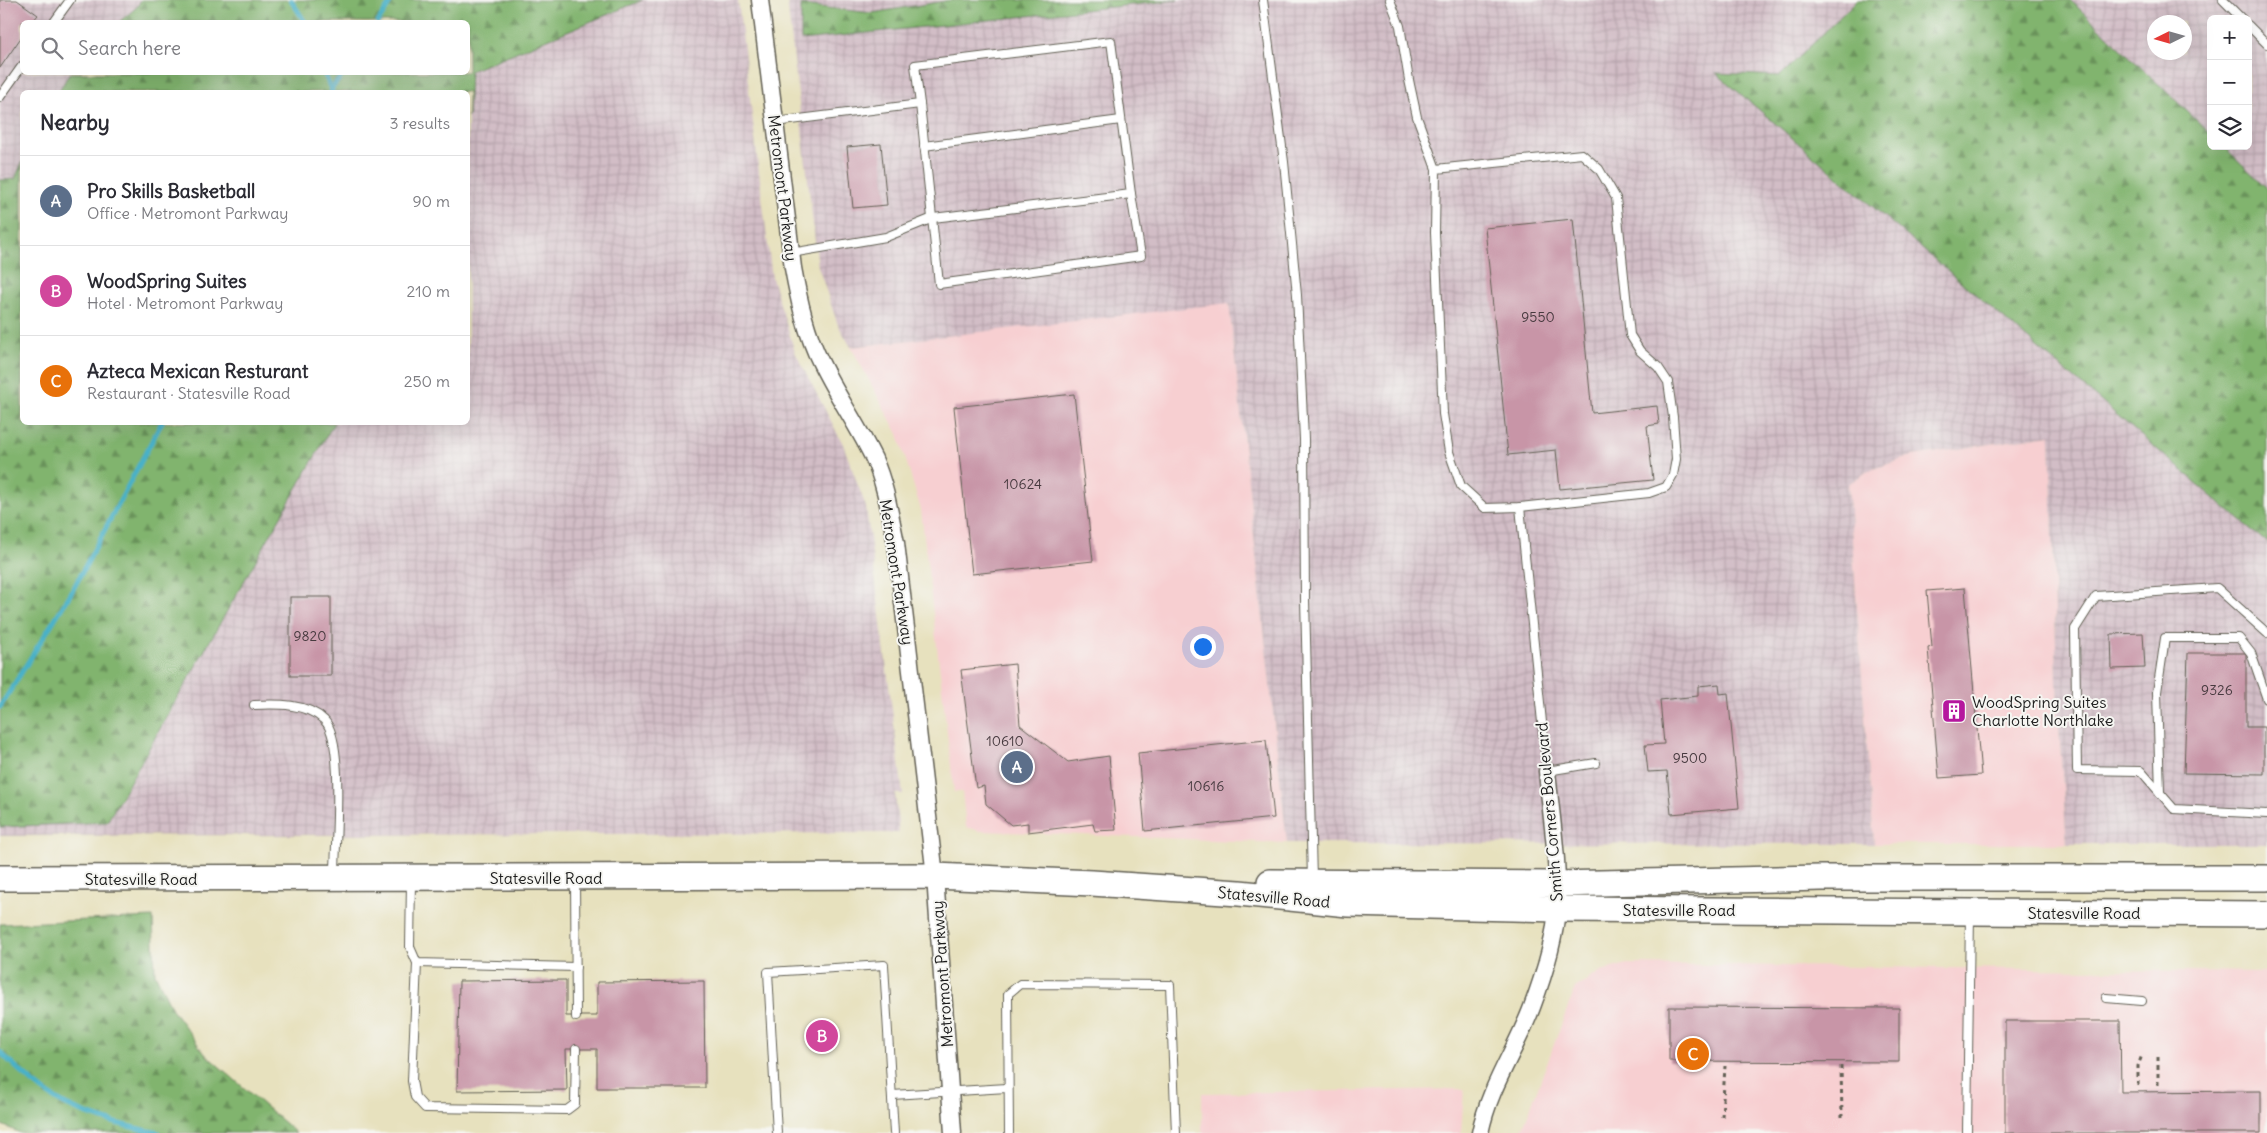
<!DOCTYPE html>
<html lang="en">
<head>
<meta charset="utf-8">
<style>
  :root { --surface:#fff; --page:#f2f2f3; --text:#2b2b33; --muted:#7c7c81; --line:#e1e1e2; --accent:#7c3aed }
  body { margin:0; font-family:Delius,sans-serif; background:var(--page); color:var(--text) }
  .controls { position:absolute; right:15px; top:15px; display:grid; overflow:hidden; border-radius:8px; box-shadow:0 5px 20px #0002 }
  .controls button { width:45px; height:45px; display:grid; place-items:center; padding:0; border:0; border-bottom:1px solid var(--line); background:var(--surface); color:var(--text); font:25px sans-serif }
  .compass { position:absolute; left:2147px; top:15px; width:45px; height:45px; border-radius:50%; background:var(--surface); box-shadow:0 5px 20px #0002; rotate:265deg }
  .you { position:absolute; left:1202px; top:646px; width:18px; height:18px; margin:-12px; border:4px solid #fff; border-radius:50%; background:#1a73e8; box-shadow:0 0 0 8px #1a73e833 }
  .badge { display:grid; place-items:center; width:32px; height:32px; border-radius:50%; background:var(--accent); color:#fff; font-size:16px; font-weight:700 }
  .pin { position:absolute; translate:-50% -50%; border:2px solid #fff; box-shadow:0 1px 5px #0006 }
  .list { margin:0; padding:0; list-style:none }
  h2 { display:flex; justify-content:space-between; align-items:center; height:65px; margin:0; padding:0 20px; font-size:21px }
  h2 small { font-size:16px; font-weight:400; color:var(--muted) }
  .list li { display:grid; grid-template-columns:32px 1fr auto; gap:15px; align-items:center; box-sizing:border-box; height:90px; padding:0 20px; border-top:1px solid var(--line) }
  .list b { display:block; font-size:19px; white-space:nowrap }
  .list p { margin:0; font-size:16px; white-space:nowrap; color:var(--muted) }
  .list em { font-size:16px; font-style:normal; color:var(--muted) }
  .icon { flex:none; width:28px; height:28px; fill:none; stroke:currentColor; stroke-width:2; stroke-linecap:round; stroke-linejoin:round }
  .map { position:relative; flex:none; width:2267px; height:1133px; overflow:hidden }
  .search { position:absolute; background:var(--surface); box-shadow:0 5px 20px #0002; left:20px; top:20px; width:450px; height:55px; display:flex; align-items:center; gap:12px; box-sizing:border-box; padding:0 18px; border-radius:8px; color:var(--muted); font-size:19px }
  .panel { position:absolute; background:var(--surface); box-shadow:0 5px 20px #0002; left:20px; top:90px; width:450px; height:335px; border-radius:8px }
  .map>svg:first-child { display:block }
  .built { fill:#f7cfd1 }
  .industrial { fill:url(#industrial-grid); fill-rule:evenodd }
  .forest { fill:url(#forest-firs); stroke:#4e6845 }
  .lines { fill:none; stroke-linecap:round; stroke-linejoin:round }
  .stream { stroke:#49b1c8; stroke-width:5 }
  .building { fill:#c895a7 }
  .service-casing { stroke:#636155; stroke-width:10 }
  .minor-casing { stroke:#636155; stroke-width:19 }
  .primary-casing { stroke:#636155; stroke-width:28 }
  .path { stroke:#636155; stroke-width:3; stroke-dasharray:4 4; stroke-linecap:butt }
  .service { stroke:#fff; stroke-width:8 }
  .minor { stroke:#fff; stroke-width:16 }
  .primary { stroke:#fff; stroke-width:25 }
  .labels { text-anchor:middle; dominant-baseline:central; stroke-width:4; stroke-linejoin:round; paint-order:stroke }
  .number-label { font-size:14px; fill:#473a3f }
  .street-label { font-size:16px; fill:#1c1c1c; stroke:#f6f6f2 }
  .poi-label { font-size:16px; fill:#1c1c1c; stroke:#f6f6f2; text-anchor:start }
</style>
</head>
<body>
<div class="map">
<svg width="2267" height="1133" viewBox="0 0 2267 1133">
  <defs>
    <pattern id="industrial-grid" width="8" height="8" patternUnits="userSpaceOnUse" patternTransform="scale(1.25)"><rect width="8" height="8" fill="#d2bdc6"/><path d="M0 4h8M4 0v8" fill="none" stroke="#b4a2aa"/></pattern>
    <pattern id="forest-firs" width="22" height="20" patternUnits="userSpaceOnUse" patternTransform="scale(1.25)"><rect width="22" height="20" fill="#81b46e"/><path d="M5 1l3.5 6h-7zM16 11l3.5 6h-7z" fill="#69925a"/></pattern>
  </defs>
  <rect width="100%" height="100%" fill="#f6f6f2"/>
  <filter id="ink" filterUnits="userSpaceOnUse"><feTurbulence type="fractalNoise" baseFrequency=".02" numOctaves="2"/><feDisplacementMap in="SourceGraphic" scale="10" xChannelSelector="R" yChannelSelector="G"/><feConvolveMatrix kernelMatrix="1 2 1 2 8 2 1 2 1" color-interpolation-filters="sRGB"/></filter>
  <filter id="wash" filterUnits="userSpaceOnUse"><feTurbulence type="fractalNoise" baseFrequency=".0096" numOctaves="4" result="noise"/><feDisplacementMap in="SourceGraphic" scale="20" xChannelSelector="R" yChannelSelector="G"/><feGaussianBlur stdDeviation="1.12" result="paint"/><feColorMatrix in="noise" values="0 0 0 0 0 0 0 0 0 0 0 0 0 0 0 0 0 1.4 0 .05"/><feComposite in="paint" operator="in"/></filter>
  <g filter="url(#wash)">
    <rect width="100%" height="100%" fill="#e7e1be"/>
    <g class="built">
      <polygon points="1229,302 1287,843 980,831 966,827 962,792 954,792 921,510 898,434 851,347"/>
      <polygon points="2050,435 2058,714 2067,844 1874,844 1848,484 1870,470 1912,456"/>
      <polygon points="1627,964 2267,972 2267,1133 1521,1133 1575,988 1601,971"/>
      <polygon points="1464,1089 1461,1133 1202,1133 1202,1093"/>
    </g>
    <g class="industrial">
      <path d="M0,0H738L772,278L795,352L843,444L866,507L903,794H895L899,833L0,836ZM22,22H468V72H22ZM22,92H468V422H22Z"/>
      <path d="M787,0H2267V844H2067L2058,714L2050,435L1912,456L1870,470L1848,484L1874,844L1287,843L1229,303L851,347L838,325L818,267ZM2211,19H2248V146H2211ZM2154,22H2184V52H2154Z"/>
    </g>
    <g class="forest">
      <polygon points="141,0 643,0 470,71 468,117 468,92 58,92 70,73 468,72 468,22 119,22 137,7"/>
      <polygon points="951,0 1178,0 801,40 801,5 872,13"/>
      <polygon points="1857,0 2070,0 2211,134 2211,146 2223,146 2267,188 2267,543 1716,73 1780,76"/>
      <polygon points="22,162 22,422 334,423 107,822 0,827 0,180 15,179"/>
      <polygon points="153,917 155,973 172,1009 205,1054 296,1133 20,1133 0,1124 0,924"/>
    </g>
    <g class="lines">
      <g class="stream">
        <polyline points="291,0 305,22"/>
        <polyline points="378,22 392,0"/>
        <polyline points="324,72 332,92"/>
        <polyline points="332,88 345,72"/>
        <polyline points="0,707 71,593 162,422"/>
        <path d="M0,1052C20,1071 41,1092 66,1105C95,1119 128,1127 159,1133"/>
      </g>
    </g>
    <g id="blocks">
      <g class="building">
        <polygon points="0,0 17,0 38,15 32,22 22,22 22,36 0,68"/>
        <polygon points="881,144 887,205 853,208 847,147"/>
        <polygon points="1573,219 1592,413 1657,406 1659,424 1647,426 1653,480 1560,489 1556,450 1508,455 1485,228"/>
        <polygon points="1074,394 1093,561 972,574 954,407"/>
        <polygon points="1965,588 1981,775 1939,778 1928,648 1932,647 1927,591"/>
        <rect x="290" y="597" width="41" height="79"/>
        <polygon points="2143,633 2145,668 2112,669 2111,634"/>
        <polygon points="2188,653 2246,653 2246,727 2264,727 2264,774 2184,773"/>
        <polygon points="1015,664 1020,725 1068,762 1109,756 1116,830 1095,831 1093,824 1028,832 1028,823 1011,825 986,804 984,786 976,788 961,670"/>
        <polygon points="1719,684 1720,694 1728,693 1739,808 1671,814 1667,771 1648,772 1645,745 1664,744 1660,700 1698,696 1698,686"/>
        <polygon points="1266,740 1274,818 1145,831 1138,753"/>
        <polygon points="566,980 566,1016 597,1016 597,982 704,981 705,1088 597,1088 597,1049 566,1049 567,1090 457,1091 459,981"/>
        <polygon points="1669,1007 1899,1008 1899,1062 1669,1061"/>
        <polygon points="2005,1021 2120,1021 2121,1092 2261,1091 2261,1133 2005,1133"/>
      </g>
    </g>
  </g>
  <g filter="url(#ink)">
    <use href="#blocks" fill-opacity="0" stroke="#636155" stroke-width="1"/>
    <g class="lines">
      <defs>
        <g id="service">
          <polyline points="1263,0 1284,162 1297,295 1304,439 1305,599 1312,880"/>
          <polyline points="1390,0 1400,26 1409,80 1417,117 1436,169"/>
          <polyline points="2223,0 2242,19"/>
          <polyline points="54,22 70,0"/>
          <polyline points="2248,25 2267,44"/>
          <polyline points="0,97 22,66"/>
          <polyline points="920,104 939,284 1141,256 1131,194"/>
          <polyline points="775,122 920,104 915,65 1111,41 1131,194 933,218 886,237 791,253"/>
          <polyline points="924,146 1121,120"/>
          <polygon points="1582,154 1599,169 1616,198 1630,335 1640,351 1658,367 1668,382 1673,417 1676,459 1673,475 1666,487 1649,493 1520,507 1485,508 1461,486 1449,452 1443,414 1435,233 1436,169"/>
          <polyline points="1520,507 1547,771 1596,763"/>
          <polyline points="2267,633 2217,588 2096,596 2075,629 2077,770 2141,771 2174,809 2267,814"/>
          <path d="M254,705C277,704 307,703 324,720C345,739 335,843 335,874"/>
          <polyline points="2160,793 2157,692 2165,638 2239,638 2251,653 2267,699"/>
          <polyline points="411,881 410,947 417,963 576,967"/>
          <polyline points="575,881 576,1017"/>
          <polyline points="417,963 412,1081 415,1097 425,1108 567,1110 575,1104 576,1049"/>
          <polyline points="2106,998 2142,1001"/>
          <polyline points="892,1095 1007,1088"/>
          <polyline points="777,1133 768,972 884,965 894,1133"/>
          <polyline points="1009,1133 1008,994 1020,984 1170,985 1176,1133"/>
          <polyline points="1967,1133 1970,914"/>
        </g>
        <g id="minor">
          <path d="M760,0L793,268C799,301 806,333 821,363C837,396 858,426 874,459C886,486 890,515 896,543L935,876L953,1133"/>
          <path d="M1480,1133C1489,1087 1516,1050 1532,1007C1544,975 1555,941 1557,908C1559,863 1551,816 1547,771"/>
        </g>
        <g id="primary">
          <polyline points="0,878 935,876 1092,883 1239,893 1348,904 1557,909 2267,914"/>
          <polyline points="1270,882 1556,884 1822,878 2267,878"/>
        </g>
      </defs>
      <use href="#service" class="service-casing"/>
      <use href="#minor" class="minor-casing"/>
      <use href="#primary" class="primary-casing"/>
      <g class="path">
        <polyline points="1841,1066 1842,1117"/>
        <polyline points="2138,1085 2138,1066 2142,1055"/>
        <polyline points="2158,1085 2158,1056"/>
        <polyline points="1722,1117 1725,1066"/>
      </g>
      <use href="#service" class="service"/>
      <use href="#minor" class="minor"/>
      <use href="#primary" class="primary"/>
    </g>
  </g>
  <defs>
    <symbol id="building-square" viewBox="-11 -11 22 22"><rect x="-9" y="-9" width="18" height="18" rx="4" fill="#b5179e" stroke="#f6f6f2"/><path d="M-4-6H4V6H1V3H-1V6H-4ZM-2.5-4.3h1.7v1.8h-1.7ZM.8-4.3h1.7v1.8H.8ZM-2.5-1h1.7V.8h-1.7ZM.8-1h1.7V.8H.8Z" fill="#fff"/></symbol>
  </defs>
  <g fill-rule="evenodd">
    <use href="#building-square" x="1940" y="697" width="28" height="28"/>
  </g>
  <g class="labels">
    <g class="number-label">
      <text x="1538" y="317">9550</text>
      <text x="1023" y="484">10624</text>
      <text x="310" y="636">9820</text>
      <text x="2217" y="690">9326</text>
      <text x="1005" y="741">10610</text>
      <text x="1690" y="758">9500</text>
      <text x="1206" y="786">10616</text>
    </g>
    <g class="street-label">
      <text transform="translate(783 188) rotate(83)">Metromont Parkway</text>
      <text transform="translate(897 572) rotate(81)">Metromont Parkway</text>
      <text transform="translate(1549 812) rotate(-95)">Smith Corners Boulevard</text>
      <text x="546" y="878">Statesville Road</text>
      <text x="141" y="879">Statesville Road</text>
      <text transform="translate(1274 897) rotate(5)">Statesville Road</text>
      <text x="1679" y="910">Statesville Road</text>
      <text x="2084" y="913">Statesville Road</text>
      <text transform="translate(942 974) rotate(-94)">Metromont Parkway</text>
    </g>
    <g class="poi-label">
      <text x="1972" y="702">WoodSpring Suites<tspan x="1972" dy="18">Charlotte Northlake</tspan></text>
    </g>
  </g>
</svg>
<div class="controls">
<button>+</button>
<button>−</button>
<button><svg class="icon" aria-label="layers" viewBox="0 0 24 24"><path d="M12 4l9 5-9 5-9-5zM3 14l9 5 9-5"/></svg></button>
</div>
<svg class="compass" viewBox="-18 -18 36 36"><path d="M0-13l5 13h-10z" fill="#e53935"/><path d="M0 13l5-13h-10z" fill="#7c7c81"/></svg>
<div class="you"></div>
<div class="pin badge" style="left:1017px;top:767px;background:#5c6f8a">A</div>
<div class="pin badge" style="left:822px;top:1036px;background:#d1479c">B</div>
<div class="pin badge" style="left:1693px;top:1054px;background:#e8710a">C</div>
<div class="search"><svg class="icon" aria-label="search" viewBox="0 0 24 24"><circle cx="10" cy="10" r="6"/><path d="M15 15l6 6"/></svg>Search here</div>
<section class="panel">
<h2>Nearby<small>3 results</small></h2>
<ul class="list">
<li><span class="badge" style="background:#5c6f8a">A</span><div><b>Pro Skills Basketball</b><p>Office · Metromont Parkway</p></div><em>90 m</em></li>
<li><span class="badge" style="background:#d1479c">B</span><div><b>WoodSpring Suites</b><p>Hotel · Metromont Parkway</p></div><em>210 m</em></li>
<li><span class="badge" style="background:#e8710a">C</span><div><b>Azteca Mexican Resturant</b><p>Restaurant · Statesville Road</p></div><em>250 m</em></li>
</ul>
</section>
</div>
</body>
</html>
